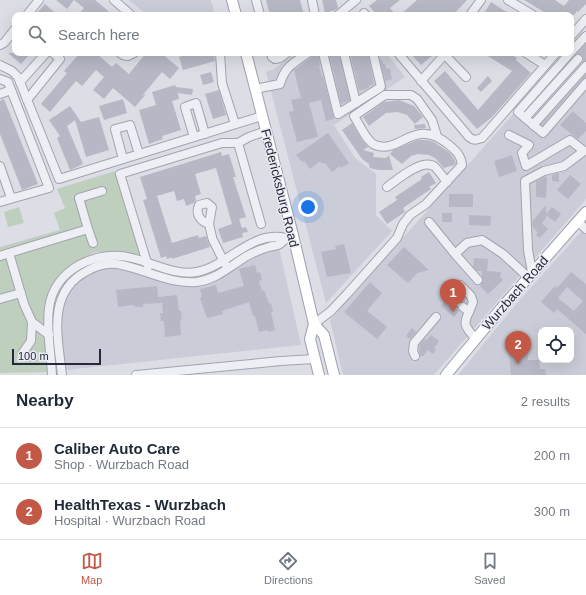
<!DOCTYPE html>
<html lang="en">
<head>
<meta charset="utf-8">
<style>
  :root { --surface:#fff; --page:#f6f6f7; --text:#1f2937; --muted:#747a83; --line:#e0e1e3; --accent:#c45847 }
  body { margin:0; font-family:Arial,sans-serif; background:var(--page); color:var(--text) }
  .controls { position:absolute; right:12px; bottom:12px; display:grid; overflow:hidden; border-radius:8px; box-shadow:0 4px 16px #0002 }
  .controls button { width:36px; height:36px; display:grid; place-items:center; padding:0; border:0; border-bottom:1px solid var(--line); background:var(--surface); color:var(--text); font:20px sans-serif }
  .scale { position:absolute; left:12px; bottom:10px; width:89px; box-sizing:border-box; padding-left:4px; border:2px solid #27283b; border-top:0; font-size:11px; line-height:14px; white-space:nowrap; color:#27283b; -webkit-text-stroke:3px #ebecf3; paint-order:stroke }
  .you { position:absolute; left:308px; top:207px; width:14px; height:14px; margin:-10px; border:3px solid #fff; border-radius:50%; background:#1a73e8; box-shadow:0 0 0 6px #1a73e833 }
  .badge { display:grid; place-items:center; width:26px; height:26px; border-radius:50%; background:var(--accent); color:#fff; font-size:13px; font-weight:700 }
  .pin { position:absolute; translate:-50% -33px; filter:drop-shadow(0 1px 2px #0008) }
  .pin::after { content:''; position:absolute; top:21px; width:14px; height:12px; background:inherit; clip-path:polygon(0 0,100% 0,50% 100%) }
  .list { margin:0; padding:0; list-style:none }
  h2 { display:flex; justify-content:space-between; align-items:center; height:52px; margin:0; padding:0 16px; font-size:17px }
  h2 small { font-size:13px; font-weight:400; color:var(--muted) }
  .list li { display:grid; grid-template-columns:26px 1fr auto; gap:12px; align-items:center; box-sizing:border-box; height:56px; padding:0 16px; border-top:1px solid var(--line) }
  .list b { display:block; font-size:15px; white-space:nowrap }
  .list p { margin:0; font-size:13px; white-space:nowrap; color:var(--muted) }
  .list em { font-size:13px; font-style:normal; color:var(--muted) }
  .icon { flex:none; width:22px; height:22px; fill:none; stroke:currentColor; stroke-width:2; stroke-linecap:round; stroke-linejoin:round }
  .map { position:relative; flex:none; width:586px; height:375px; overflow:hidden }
  .search { position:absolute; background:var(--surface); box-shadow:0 4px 16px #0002; left:12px; right:12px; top:12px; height:44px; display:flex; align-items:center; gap:10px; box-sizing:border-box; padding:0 14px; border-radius:8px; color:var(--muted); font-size:15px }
  .sheet { height:164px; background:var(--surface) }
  nav { display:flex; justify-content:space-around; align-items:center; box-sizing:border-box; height:56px; border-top:1px solid var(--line); background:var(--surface); font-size:11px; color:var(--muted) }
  nav a { display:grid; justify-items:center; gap:2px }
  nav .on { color:var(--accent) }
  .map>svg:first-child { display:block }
  .built { fill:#caccd7; fill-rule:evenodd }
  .green { fill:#becfbe }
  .building { fill:#b7b8c5; fill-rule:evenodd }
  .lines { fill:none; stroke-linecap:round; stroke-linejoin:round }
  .minor-casing { stroke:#a2a3af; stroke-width:10 }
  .major-casing { stroke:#9c9fb0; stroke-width:12 }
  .minor { stroke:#eeeff4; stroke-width:8 }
  .major { stroke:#fff; stroke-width:10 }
  .labels { text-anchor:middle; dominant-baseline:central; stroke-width:3; stroke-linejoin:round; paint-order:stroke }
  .street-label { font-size:13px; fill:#27283b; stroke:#ebecf3 }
</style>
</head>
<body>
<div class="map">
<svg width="586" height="375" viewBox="0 0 586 375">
  <rect width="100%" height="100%" fill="#dcdde5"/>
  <g class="built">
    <polygon points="129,0 211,0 215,15 147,15"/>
    <polygon points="586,32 586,199 434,375 343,375 330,320"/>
    <polygon points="297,53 386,53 405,77 334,125 355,158 376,174 376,215 392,231 326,303 266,72 274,69"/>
    <path d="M586,226V375H458L517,303ZM541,330H571V360H541Z"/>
    <polygon points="279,248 301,345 65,370 60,316 64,300 71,288 80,278 95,270 107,267 119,267 197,285 261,253"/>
  </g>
  <g class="green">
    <polygon points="115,171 140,255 120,252 95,252 71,264 50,288 44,306 49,372 0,373 0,247 60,230 54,213 65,208 57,189"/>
    <polygon points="19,207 24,223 8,227 4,212"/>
  </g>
  <g class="building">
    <polygon points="56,0 95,0 113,15 78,15 84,8 74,0 67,9"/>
    <polygon points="266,0 300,0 304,15 270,15"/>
    <polygon points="322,0 336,0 338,8 335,10 325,13"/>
    <polygon points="377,0 400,0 390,8 396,15 377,15 369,6"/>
    <polygon points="417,0 467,0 453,15 400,15"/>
    <polygon points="524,0 555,0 564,6 569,0 586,0 586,4 578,12 577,11 574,15 549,15"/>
    <polygon points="491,2 511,15 483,15"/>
    <polygon points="45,4 54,12 52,15 35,15"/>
    <polygon points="586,44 586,61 583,62 583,58 582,55 577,54"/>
    <polygon points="8,53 31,53 21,64"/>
    <polygon points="80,53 96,53 112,67 116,63 129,74 146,53 161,53 179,68 170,79 162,72 142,96 146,94 135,107 113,88 104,99 93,90 104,77 96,70 82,86 76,81 50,112 41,104 67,73 64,71"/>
    <polygon points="193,53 214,53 215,61 183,70 179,57"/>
    <polygon points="318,53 320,65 319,66 322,77 323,76 334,119 326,121 321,100 309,103 318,137 297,142 289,112 294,111 291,100 301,98 294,70 311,58 313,55"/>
    <polygon points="339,53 350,100 341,104 329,54"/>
    <polygon points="350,53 368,53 374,84 369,86 369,88 359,91"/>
    <polygon points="410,53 429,53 432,56 421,65"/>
    <polygon points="483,53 509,53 517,58 516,60 531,73 492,117 477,129 434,81 445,71 478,110 512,71"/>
    <polygon points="382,59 383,64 385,64 387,69 390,68 392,79 385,81 380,60"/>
    <polygon points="211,72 214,82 203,85 200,75"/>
    <polygon points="586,74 586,78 582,79 542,125 541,124"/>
    <polygon points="488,76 492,81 481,92 477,88"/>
    <polygon points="175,85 176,87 193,89 192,95 178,93 179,99 172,101 181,130 162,136 163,139 149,144 139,110 156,105 152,92"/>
    <polygon points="219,90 226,115 213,119 205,94"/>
    <polygon points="4,99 38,184 22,190 0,134 0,101"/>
    <polygon points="123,99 127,113 104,120 99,106"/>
    <polygon points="399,100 414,106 423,117 415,124 407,115 398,112 386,113 369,126 363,117 384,102"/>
    <polygon points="70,106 81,122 99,117 109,150 86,157 75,120 67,126 83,164 70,170 57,138 60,136 49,120"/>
    <polygon points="573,111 586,123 586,131 578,139 560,125"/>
    <polygon points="352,123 362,140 368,147 363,150 374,153 373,157 386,158 389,155 393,170 380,170 373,169 369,167 369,164 362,159 342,130"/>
    <polygon points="425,124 426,128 415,129 414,125"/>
    <polygon points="328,133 349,163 341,168 340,166 332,172 326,164 319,162 310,169 304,161 302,162 296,155"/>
    <polygon points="418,140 427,140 434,142 450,153 454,159 456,163 454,165 444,168 435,158 429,155 418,154 411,156 402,164 390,154 393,150"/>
    <polygon points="221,152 222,156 229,154 236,177 233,177 246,217 239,219 242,228 246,227 248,232 242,233 243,237 223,243 218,229 232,224 216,168 195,174 201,194 195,196 196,200 194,203 186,206 184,199 177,201 174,191 157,196 172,243 198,235 199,238 206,236 210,247 172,259 172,257 167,259 166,256 161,258 143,200 147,199 140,177"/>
    <polygon points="512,155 517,171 499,177 494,161"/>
    <polygon points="429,172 436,183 429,187 431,189 403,208 405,212 387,224 379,212 397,200 395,197 422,179 421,177"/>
    <polygon points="559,173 559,182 552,181 552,175"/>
    <polygon points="570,175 581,184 568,199 557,190"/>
    <polygon points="544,177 547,177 546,198 536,197 536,181"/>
    <rect x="449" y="194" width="24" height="13"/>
    <polygon points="546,205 546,214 552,207 561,214 555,222 546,215 546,218 542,223 548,229 540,238 536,235 538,233 533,227 532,222"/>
    <rect x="442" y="213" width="10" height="9"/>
    <polygon points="469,215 491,216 490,226 469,225"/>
    <polygon points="344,244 351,273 327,277 321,252 336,249 335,246"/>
    <polygon points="404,247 429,270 417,273 408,283 387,265"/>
    <polygon points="474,258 488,259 487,271 501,272 500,277 503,280 488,294 480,286 483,281 482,276 482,271 477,271 473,267"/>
    <polygon points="255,265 257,273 260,272 262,280 259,281 262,291 264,290 269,304 271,303 273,312 271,312 275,330 268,332 268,330 259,332 255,316 253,316 249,302 222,311 223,314 207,318 200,298 202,297 200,289 216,285 218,293 244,286 239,269"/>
    <path d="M571,272L586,284V334L557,309L554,313L541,302L555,286L557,288ZM567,287L583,301L574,311L558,298Z"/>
    <polygon points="370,282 382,293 367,311 387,327 377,339 344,312"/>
    <polygon points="157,286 158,297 177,295 179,311 181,311 182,319 180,320 181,335 165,337 164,321 161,321 160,313 163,313 162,303 143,304 143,307 135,307 134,305 118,307 116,290"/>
    <polygon points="444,302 452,308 454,306 458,307 459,311 454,317 441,306"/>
    <polygon points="412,328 416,332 410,339 406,336"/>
    <polygon points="431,335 439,341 434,348 436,350 433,354 428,350 423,356 420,356 419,350 420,348 419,345 425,339 426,340"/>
    <polygon points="527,348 528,360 539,360 540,369 545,369 546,375 511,375 509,350"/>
  </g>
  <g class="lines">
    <defs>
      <g id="minor">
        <polyline points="114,0 131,15"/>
        <polyline points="256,0 260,15"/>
        <polyline points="312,0 315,15"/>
        <polyline points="508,0 533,15"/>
        <polyline points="364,13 366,15"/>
        <polyline points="27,15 39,0"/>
        <polyline points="338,15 356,0"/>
        <polyline points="470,15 481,0"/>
        <polyline points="571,36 586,19"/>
        <polyline points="0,45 4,43 15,29"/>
        <polyline points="571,52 586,36"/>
        <polyline points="120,53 123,55 128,56 134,53"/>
        <polyline points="220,53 222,83 235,124"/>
        <polyline points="271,53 272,57 275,59 280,58 287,53"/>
        <polyline points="323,53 338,114 381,87 373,53"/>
        <polyline points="344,53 356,103"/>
        <path d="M398,53L469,137C474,141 476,140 482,138L556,53"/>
        <polyline points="443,53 466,77"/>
        <polyline points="526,53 545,65"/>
        <polyline points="570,53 518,112 543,133 586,83"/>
        <polyline points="0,65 12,71 18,77 59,179 262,116"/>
        <polyline points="0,79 8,82 49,188 0,202"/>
        <polyline points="421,81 446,53"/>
        <polyline points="20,82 46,53"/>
        <path d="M255,89L280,84C285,66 294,63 308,53"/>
        <polyline points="0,94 11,90"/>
        <polyline points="27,100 60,59 53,53"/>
        <polyline points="525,118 578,59"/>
        <polyline points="533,125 586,66"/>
        <polyline points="509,135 529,145 522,153 526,166 570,140 584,151 564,166 544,171 525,181 528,250 532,272"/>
        <polyline points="194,137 185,107 196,103 205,134"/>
        <polyline points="238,143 261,224"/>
        <polyline points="123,159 115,129 130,125 139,154"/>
        <polyline points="0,166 11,198"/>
        <path d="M387,187C397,180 423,157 435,167C439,171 443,177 447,182"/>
        <polyline points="577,221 586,229"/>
        <polyline points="429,222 455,254 467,243 482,240 503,254 528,277"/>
        <path d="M209,224C200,221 195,214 199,205L207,203L212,207L209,224L212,237"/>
        <polyline points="88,229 93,243"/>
        <polyline points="213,240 225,264"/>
        <polyline points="9,253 88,229 79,198 102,191"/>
        <polyline points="455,254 478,280"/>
        <polyline points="0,256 9,253 24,304 32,322 31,341 22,354"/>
        <polyline points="148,266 120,174 222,143 238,143 249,137 266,131"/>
        <polyline points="0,299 21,293"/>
        <path d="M457,302L451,297L460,285L471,296L473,302C466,322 459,321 476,339"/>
        <polyline points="463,307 469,312"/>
        <polyline points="32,322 49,335"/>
        <path d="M314,324L331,311L347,294L397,238L403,224L410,215L426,204L462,165C461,155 456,151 449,145C414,115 401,155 375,145C367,142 359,124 354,116L385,95H411L417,99L432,120L437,136"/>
        <polyline points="415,356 413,351 414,343 436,317"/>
        <path d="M52,375C51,353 46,330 49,308C54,269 97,249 132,258C153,263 176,276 197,272C228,266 251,230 286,238"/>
        <path d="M62,375C58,338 46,292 87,271C97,265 110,262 122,265C147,270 169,284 196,282C216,280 230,266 247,256C254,252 262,249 269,247C272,246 276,246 278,245C283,243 285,238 290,236"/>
        <polyline points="136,375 281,361 314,359"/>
      </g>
      <g id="major">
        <polyline points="232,0 236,15"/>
        <polyline points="246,53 293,235 314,324 310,339 319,375"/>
        <polyline points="314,324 324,335 334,375"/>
        <polyline points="446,375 504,305 586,212"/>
      </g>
    </defs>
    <use href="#minor" class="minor-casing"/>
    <use href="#major" class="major-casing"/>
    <use href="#minor" class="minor"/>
    <use href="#major" class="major"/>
  </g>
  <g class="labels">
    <g class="street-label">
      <text transform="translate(280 188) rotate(76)">Fredericksburg Road</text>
      <text transform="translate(515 293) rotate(-49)">Wurzbach Road</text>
    </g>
  </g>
</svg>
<div class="controls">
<button><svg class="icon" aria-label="locate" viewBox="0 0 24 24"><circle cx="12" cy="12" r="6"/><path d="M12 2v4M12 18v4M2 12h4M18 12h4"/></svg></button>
</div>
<div class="scale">100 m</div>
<div class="you"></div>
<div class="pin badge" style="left:453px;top:312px">1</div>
<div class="pin badge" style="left:518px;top:364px">2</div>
<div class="search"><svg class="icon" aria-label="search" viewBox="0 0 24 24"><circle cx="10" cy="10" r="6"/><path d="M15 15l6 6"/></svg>Search here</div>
</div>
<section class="sheet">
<h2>Nearby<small>2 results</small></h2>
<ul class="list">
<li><span class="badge">1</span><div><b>Caliber Auto Care</b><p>Shop · Wurzbach Road</p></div><em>200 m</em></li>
<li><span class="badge">2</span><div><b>HealthTexas - Wurzbach</b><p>Hospital · Wurzbach Road</p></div><em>300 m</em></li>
</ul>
</section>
<nav>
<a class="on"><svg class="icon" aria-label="map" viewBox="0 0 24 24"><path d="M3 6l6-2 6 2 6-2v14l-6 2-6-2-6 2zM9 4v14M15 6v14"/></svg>Map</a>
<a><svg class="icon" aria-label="directions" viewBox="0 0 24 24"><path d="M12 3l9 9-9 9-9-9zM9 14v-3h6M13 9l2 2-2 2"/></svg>Directions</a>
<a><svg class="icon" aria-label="saved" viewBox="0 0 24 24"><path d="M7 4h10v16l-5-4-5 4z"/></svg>Saved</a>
</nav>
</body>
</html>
